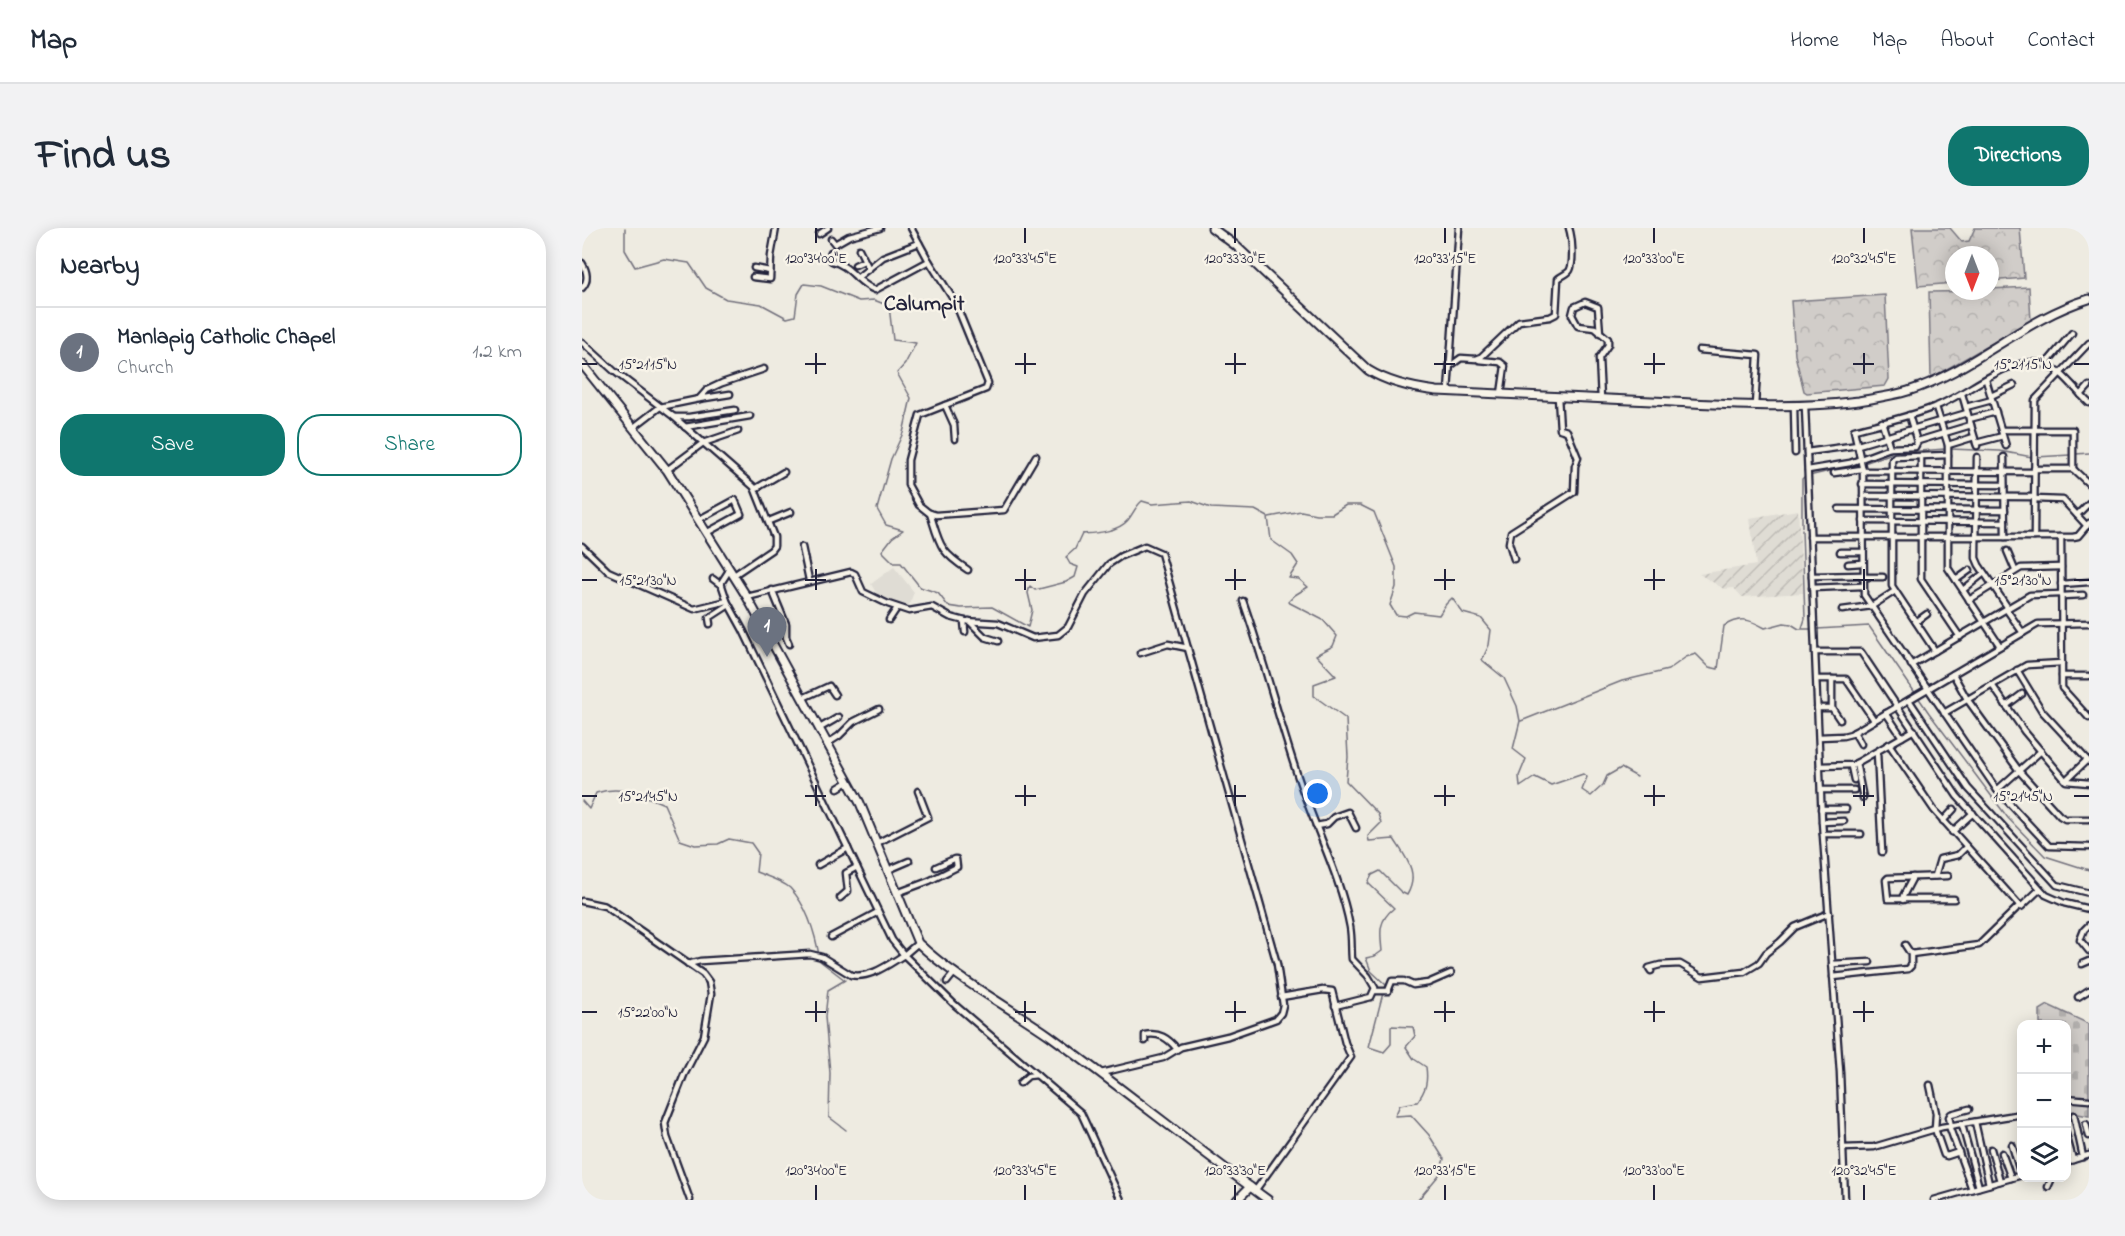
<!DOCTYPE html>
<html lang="en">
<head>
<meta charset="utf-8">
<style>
  :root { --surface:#fff; --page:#f2f2f3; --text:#1f2937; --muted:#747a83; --line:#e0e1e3; --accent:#0f766e }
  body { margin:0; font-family:"Indie Flower",sans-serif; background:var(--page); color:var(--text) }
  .controls { position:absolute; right:18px; bottom:18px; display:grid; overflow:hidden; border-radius:12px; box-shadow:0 3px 15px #0003 }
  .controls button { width:54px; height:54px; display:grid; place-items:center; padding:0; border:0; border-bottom:2px solid var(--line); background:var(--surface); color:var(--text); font:30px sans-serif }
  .compass { position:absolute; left:1363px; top:18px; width:54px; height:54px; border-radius:50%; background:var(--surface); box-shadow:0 3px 15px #0003; rotate:180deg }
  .you { position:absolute; left:736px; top:566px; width:21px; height:21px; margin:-15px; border:4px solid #fff; border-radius:50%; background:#1a73e8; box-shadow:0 0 0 9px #1a73e833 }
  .badge { display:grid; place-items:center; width:39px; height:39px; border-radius:50%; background:var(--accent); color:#fff; font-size:20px; font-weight:700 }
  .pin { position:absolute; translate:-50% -50px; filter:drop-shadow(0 2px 3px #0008) }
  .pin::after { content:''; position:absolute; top:32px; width:21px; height:18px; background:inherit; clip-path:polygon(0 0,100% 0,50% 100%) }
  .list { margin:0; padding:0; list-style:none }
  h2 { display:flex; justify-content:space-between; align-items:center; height:78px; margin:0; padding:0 24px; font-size:26px }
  h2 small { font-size:20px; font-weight:400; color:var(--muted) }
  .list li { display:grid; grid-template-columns:39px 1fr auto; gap:18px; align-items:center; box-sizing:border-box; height:90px; padding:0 24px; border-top:2px solid var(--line) }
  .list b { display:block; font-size:22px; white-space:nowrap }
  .list p { margin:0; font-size:20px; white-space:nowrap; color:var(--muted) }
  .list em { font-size:20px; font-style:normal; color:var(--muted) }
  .actions { display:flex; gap:12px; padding:18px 24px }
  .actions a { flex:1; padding:14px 0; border:2px solid var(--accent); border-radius:24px; text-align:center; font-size:21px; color:var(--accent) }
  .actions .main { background:var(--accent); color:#fff }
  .icon { flex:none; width:33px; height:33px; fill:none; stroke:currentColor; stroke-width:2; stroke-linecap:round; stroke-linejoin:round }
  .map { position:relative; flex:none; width:1507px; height:972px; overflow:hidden; border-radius:24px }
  header { display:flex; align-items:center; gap:36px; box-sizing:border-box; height:84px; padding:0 30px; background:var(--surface); border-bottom:2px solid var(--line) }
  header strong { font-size:28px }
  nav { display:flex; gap:33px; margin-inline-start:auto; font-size:21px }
  .intro { display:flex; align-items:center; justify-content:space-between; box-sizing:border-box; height:144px; padding:0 36px }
  h1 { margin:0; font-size:42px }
  .button { padding:15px 27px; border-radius:24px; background:var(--accent); color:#fff; font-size:21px; font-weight:700 }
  main { display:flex; gap:36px; padding:0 36px }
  aside { flex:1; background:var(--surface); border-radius:24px; box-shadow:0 3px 15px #0003 }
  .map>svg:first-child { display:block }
  .built { fill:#dfdcd4 }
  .industrial { fill:url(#industrial-furrows) }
  .forest { fill:url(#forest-crowns); stroke:#7a7882; stroke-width:1.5 }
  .cemetery { fill:url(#cemetery-stones); stroke:#7a7882; stroke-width:1.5 }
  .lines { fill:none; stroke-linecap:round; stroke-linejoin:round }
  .stream { stroke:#716f7b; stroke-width:1.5 }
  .minor-casing { stroke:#22223b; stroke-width:9 }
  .major-casing { stroke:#22223b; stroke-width:11 }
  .minor { stroke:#f7f3e8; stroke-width:4.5 }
  .major { stroke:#f7f3e8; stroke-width:7 }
  .ticks { fill:none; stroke:#22223b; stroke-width:2 }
  .labels { text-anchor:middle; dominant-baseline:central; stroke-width:5; stroke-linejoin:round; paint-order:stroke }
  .neighbourhood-label { font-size:22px; font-weight:bold; fill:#22223b; stroke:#f7f3e8 }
  .ticks-label { font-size:15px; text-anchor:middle; fill:#22223b; stroke:#f7f3e8; stroke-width:5; stroke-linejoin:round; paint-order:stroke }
</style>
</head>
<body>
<header>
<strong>Map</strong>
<nav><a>Home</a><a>Map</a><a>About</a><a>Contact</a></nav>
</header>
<div class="intro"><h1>Find us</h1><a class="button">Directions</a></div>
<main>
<aside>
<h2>Nearby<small></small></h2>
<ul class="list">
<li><span class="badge" style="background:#6b7280">1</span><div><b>Manlapig Catholic Chapel</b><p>Church</p></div><em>1.2 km</em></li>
</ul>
<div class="actions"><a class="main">Save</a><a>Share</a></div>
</aside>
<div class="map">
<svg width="1507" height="972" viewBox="0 0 1507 972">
  <defs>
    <pattern id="industrial-furrows" width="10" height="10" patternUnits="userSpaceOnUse" patternTransform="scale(1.5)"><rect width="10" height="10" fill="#dfdcd4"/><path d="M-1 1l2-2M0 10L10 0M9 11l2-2" fill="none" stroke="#bfbcb7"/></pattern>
    <pattern id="forest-crowns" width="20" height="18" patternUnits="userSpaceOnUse" patternTransform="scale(1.5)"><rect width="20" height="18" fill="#d1cdc9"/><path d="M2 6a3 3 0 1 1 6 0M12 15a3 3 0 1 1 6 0" fill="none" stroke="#b3b0ae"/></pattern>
    <pattern id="cemetery-stones" width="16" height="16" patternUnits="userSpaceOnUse" patternTransform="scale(1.5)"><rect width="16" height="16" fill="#d1cdc9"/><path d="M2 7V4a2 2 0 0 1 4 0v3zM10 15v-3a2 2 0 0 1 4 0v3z" fill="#b3b0ae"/></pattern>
  </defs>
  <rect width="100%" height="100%" fill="#eeebe1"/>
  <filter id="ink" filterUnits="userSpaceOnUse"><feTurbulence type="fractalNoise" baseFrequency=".0167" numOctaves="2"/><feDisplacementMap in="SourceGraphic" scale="12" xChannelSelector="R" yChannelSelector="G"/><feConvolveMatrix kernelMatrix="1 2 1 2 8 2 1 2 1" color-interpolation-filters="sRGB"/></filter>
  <g filter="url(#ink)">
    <polygon class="built" points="312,339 332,364 326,380 305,376 293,363 289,356"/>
    <polygon class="industrial" points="1216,282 1221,365 1160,369 1152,360 1142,361 1117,346 1174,337 1168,290"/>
    <g class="forest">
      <polygon points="1330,0 1368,0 1380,14 1387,13 1393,0 1438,0 1442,50 1408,53 1408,27 1372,27 1372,55 1336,58"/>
      <polygon points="1447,59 1449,93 1349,150 1347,64 1408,63 1408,61"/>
      <polygon points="1303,67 1307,151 1303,158 1225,165 1222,163 1213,127 1209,73"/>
    </g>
    <polygon class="cemetery" points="1466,777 1507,796 1507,888 1485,884 1484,796 1458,796 1458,782"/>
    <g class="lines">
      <g class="stream">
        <path d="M43,0V22L53,39L82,31L107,35L124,60L144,71L179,76L205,90L213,88L216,66L222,56L239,58L277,73L292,72L307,78L311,112L334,115L323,136L315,145L329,170L321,205L309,231L295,281L304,297L321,302L310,310L300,323L312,335H319L338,359L356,365L366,378L379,380L410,379L446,399L450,382L446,365L448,358L453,362L484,354L493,349L496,339L488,336L484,329L493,321L500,306C514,305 536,304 546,292C551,286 553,279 560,273L570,276L609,273L629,280L673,282L686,289L689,312L710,327L716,336L707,350L717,351L726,359L713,367L706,374L741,392L755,408L751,418L734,427L754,448L732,456V468L764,491L766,529L764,553L796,586L799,595L786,608L787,613L812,611C824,630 838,645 825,667L819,664L798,643L790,647L786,655L812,680C796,693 798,704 800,723L793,728L784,730L789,743L804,757L803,760"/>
        <polyline points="1368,221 1418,223 1450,229"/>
        <polyline points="1494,226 1507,225"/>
        <polyline points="1454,229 1488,227"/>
        <polyline points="1282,235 1311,225 1363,221"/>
        <polyline points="1227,248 1277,236"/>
        <polyline points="687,289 719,283 734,286 750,286 764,277 778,277 792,284 814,339 814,359 808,377 814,387 824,388 832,384 857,387 864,376 870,370 881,385 899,390 909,402 907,417 900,432 922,450 935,478 938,493 931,521 944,531 937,548 938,559 953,549 969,557 1001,546 1005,549 1000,562 1009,568 1021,557 1025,548 1039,540 1055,549"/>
        <polyline points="1220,299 1220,251 1222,249"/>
        <polyline points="1220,400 1223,391 1220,302"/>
        <polyline points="1235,401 1287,398 1347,485 1426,590 1463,628 1507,642"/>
        <path d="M939,493L1040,453L1086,442L1104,429L1114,426L1127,439L1136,441L1142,398C1158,388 1167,391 1183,400L1202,395L1209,396L1217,401H1229"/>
        <path d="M0,573L7,581L14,565C38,557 59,566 82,576L98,612L113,617L136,616L147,611L169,615L176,625L174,644C184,648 200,653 208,660C226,679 234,708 238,733L263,752L246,762L243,789L248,845L247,889L264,902"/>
        <path d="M801,765L787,819L802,824L809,816V798L831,799L833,808L824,819L832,831L844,839C846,854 844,862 835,874L818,877L813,888L829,887L847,907L862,931L857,947L836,972"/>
      </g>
      <defs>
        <g id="minor">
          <polyline points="329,0 347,33 373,74 406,155 404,161 338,187 326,232 326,257 337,277 347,285 354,287 422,282 454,228"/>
          <polyline points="237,6 246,0"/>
          <polyline points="249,11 253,16 267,8 298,0"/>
          <polyline points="277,21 287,41"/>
          <path d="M249,24L247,29L250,33C268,37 276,56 293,62L347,33"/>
          <path d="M0,35C5,43 7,53 0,60"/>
          <polyline points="273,37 282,33"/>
          <polyline points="172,40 188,43"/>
          <polyline points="171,49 188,51 189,28 194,0"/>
          <polyline points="275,50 301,29 337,15"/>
          <polyline points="1018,105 1016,79 1003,74 992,79 990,87 996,98 1013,100 1026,111 1026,117 1017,130 1019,171"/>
          <polyline points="0,114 32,143 92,189 172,259 192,309 192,318 189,322 152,347"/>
          <polyline points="1117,122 1176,127 1173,178"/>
          <polyline points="897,132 918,134 923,138 919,166"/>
          <polyline points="1463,137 1490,105"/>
          <path d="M868,138L879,130L894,131L899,129L937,93L968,89L974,86L976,51C980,47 986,46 988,42C992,33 990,9 987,0"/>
          <polyline points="1404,152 1424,218"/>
          <polyline points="866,164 877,0"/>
          <polyline points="1380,166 1395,218"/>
          <polyline points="1499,167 1507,158"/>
          <polyline points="1409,168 1432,157"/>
          <polyline points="117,171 148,166"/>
          <path d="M1507,175C1493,162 1478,138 1458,135C1423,129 1384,168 1352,179C1327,189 1299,195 1272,202L1281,243L1282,367L1415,562L1467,618L1507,619"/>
          <polyline points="363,177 372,197 373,211"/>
          <polyline points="1212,178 1213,225"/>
          <polyline points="1223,178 1240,594 1258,844 1263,972"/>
          <polyline points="1354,179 1366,217 1366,340 1418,418"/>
          <polyline points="1384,179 1410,172"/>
          <polyline points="1327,187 1335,214"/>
          <polyline points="92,189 107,189 153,182"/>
          <polyline points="1387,191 1414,184"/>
          <polyline points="1300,194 1308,220"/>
          <polyline points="52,199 78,179 117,171 125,162 140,155 182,141"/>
          <polyline points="103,199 168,188"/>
          <polyline points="1419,202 1491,202 1491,241 1452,241"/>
          <polyline points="1394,215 1421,208"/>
          <polyline points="1366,217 1392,209"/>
          <polyline points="1225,224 1276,217 1385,185"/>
          <polyline points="1339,228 1339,351 1378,409"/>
          <polyline points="1395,229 1394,330 1397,337 1426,380"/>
          <polyline points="1422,229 1423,309"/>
          <polyline points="1491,241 1507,256"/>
          <polyline points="85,242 121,215 156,203"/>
          <polyline points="1226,242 1268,235 1308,220 1333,219 1336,213 1389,197"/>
          <polyline points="1281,243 1452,244"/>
          <polyline points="1252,245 1280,241"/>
          <polyline points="1280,256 1422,257"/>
          <polyline points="173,261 202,244"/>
          <polyline points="1281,268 1452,269"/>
          <polyline points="1452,271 1481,272 1505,298"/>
          <polyline points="1257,281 1423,282"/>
          <path d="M348,285C358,317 357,323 386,342"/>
          <polyline points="1495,287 1507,275"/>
          <polyline points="118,291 153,272 159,286 126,304"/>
          <polyline points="187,293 209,284"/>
          <polyline points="1281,293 1423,294"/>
          <polyline points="1228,309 1491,309 1496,308 1507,295"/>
          <polyline points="1452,309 1453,172 1507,115"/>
          <polyline points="1479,309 1480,460 1507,490"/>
          <polyline points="0,318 26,343 112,381 145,373 139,355 148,341"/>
          <polyline points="220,319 227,352"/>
          <polyline points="1425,323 1433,342"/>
          <polyline points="1258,324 1280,324"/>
          <polyline points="932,331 927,315 929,304 992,264 993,238 996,230 985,203 978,201 976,169"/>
          <polyline points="1266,336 1280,335"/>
          <polyline points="1230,348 1280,347"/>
          <polyline points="1280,349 1301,349"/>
          <polyline points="131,351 139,357"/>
          <polyline points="1374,352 1388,342"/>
          <polyline points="1479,356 1507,354"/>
          <polyline points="1230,360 1281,358"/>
          <polyline points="190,362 204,396 204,409 207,416"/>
          <polyline points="1381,362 1402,345"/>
          <polyline points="1480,368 1501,367"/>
          <polyline points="165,369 269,344 273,346 281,364 306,376 327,383 350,379 368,389 383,393 416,395 451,410 476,407 486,399 503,366 527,336 539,328 563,318 579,325 695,736 701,777 699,785 694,791 646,808 599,819 581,830 519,845"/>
          <polyline points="1387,372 1439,340 1479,339"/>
          <polyline points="145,373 161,402 310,712 322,727 336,715"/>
          <path d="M661,373C682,432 697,493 717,552C733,600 759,650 768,699C770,710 769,721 770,731L786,748L793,760L789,769L753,778"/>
          <polyline points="1424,381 1441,405"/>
          <polyline points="1260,382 1290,378 1313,363"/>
          <polyline points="307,392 315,380"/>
          <polyline points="382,393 383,404"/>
          <polyline points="387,393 403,409 416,413"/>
          <polyline points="1334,394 1345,386"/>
          <polyline points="128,396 127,390 147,377"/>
          <polyline points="1353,423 1310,358 1310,232 1313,229 1366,227"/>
          <polyline points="1233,424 1279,424 1375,568 1464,667 1482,675 1507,681"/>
          <polyline points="558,425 586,416 606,420"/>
          <polyline points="1329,437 1448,367 1479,366"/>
          <polyline points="1435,442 1460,483 1507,534"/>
          <polyline points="1371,446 1385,471 1438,544 1478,588 1483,591 1507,591"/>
          <polyline points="1480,448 1507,448"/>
          <polyline points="1235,451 1264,451 1292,492"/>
          <polyline points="1410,457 1442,503 1484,553 1507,555"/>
          <polyline points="221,470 247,458 253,467"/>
          <polyline points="1327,472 1386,560 1475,657 1507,665"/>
          <polyline points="1424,478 1440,466"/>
          <polyline points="1235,480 1250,480 1258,492"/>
          <polyline points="1250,480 1250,451"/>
          <polyline points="1304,485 1320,509"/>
          <polyline points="1362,485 1445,437 1480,435"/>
          <polyline points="238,500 257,489"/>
          <polyline points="1272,504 1279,516"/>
          <polyline points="1237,509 1261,508 1269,506 1456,396 1507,395"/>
          <polyline points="246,515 257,508 271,494 297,481"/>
          <polyline points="1307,516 1352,582 1439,679 1458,661"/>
          <polyline points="1295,524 1300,624"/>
          <polyline points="1274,535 1281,570"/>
          <polyline points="1238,538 1271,537 1332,502"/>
          <polyline points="1269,538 1272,552"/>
          <polyline points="1484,552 1505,532"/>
          <polyline points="256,560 266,554"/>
          <polyline points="1239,562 1272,562"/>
          <polyline points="1415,562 1459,523"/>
          <polyline points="1239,581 1264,581"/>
          <polyline points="1361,593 1372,581"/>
          <polyline points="1240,594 1262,593"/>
          <polyline points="734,598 745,596 752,589 766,584 774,600"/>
          <polyline points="1370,604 1391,585"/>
          <polyline points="1241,606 1279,606"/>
          <polyline points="295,615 346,589 336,563"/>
          <polyline points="236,637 266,620"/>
          <polyline points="306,642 327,633"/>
          <polyline points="1353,648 1358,631 1376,627 1384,619"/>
          <polyline points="1366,648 1306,650 1304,652 1306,671 1372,671"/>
          <polyline points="315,665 347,653 375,639 374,631 372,631 354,639"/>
          <polyline points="258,670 266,663 264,645 275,639"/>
          <polyline points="1321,672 1321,668 1331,649"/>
          <polyline points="0,673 23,678 121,746 127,754 129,766 122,808 102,847 83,895 85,909 108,972"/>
          <polyline points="1507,697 1502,702 1498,712 1507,723"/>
          <polyline points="249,709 296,684"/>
          <polyline points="1329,726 1397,717 1438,677"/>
          <path d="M106,736L118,733L228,726L240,729L269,747C288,751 307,736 322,727L373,777L499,885L539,972"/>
          <polyline points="1250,736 1288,734"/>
          <polyline points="1500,736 1507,733"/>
          <polyline points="1069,743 1067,740 1078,737 1098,736 1120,749 1162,744 1177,735 1184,725 1198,714 1213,699 1247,685"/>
          <polyline points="1251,749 1326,741 1329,738 1329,726 1323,717"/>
          <polyline points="365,754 373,744"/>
          <polyline points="793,763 806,763 810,753 822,753 831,757 846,755 869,745"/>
          <polyline points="1496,769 1507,762"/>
          <path d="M563,813V807C577,804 586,810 595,821"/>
          <polyline points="438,855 446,848 455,847"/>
          <polyline points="1348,857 1354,885 1353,901 1362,927 1365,928 1377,924"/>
          <polyline points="1484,870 1507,872"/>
          <polyline points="1492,887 1501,929"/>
          <polyline points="1393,894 1407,956"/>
          <polyline points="1504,896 1507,908"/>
          <polyline points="1380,897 1397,959"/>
          <polyline points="1367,898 1390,961"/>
          <polyline points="1369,898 1367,889 1369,886 1387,881"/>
          <polyline points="1484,906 1491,932"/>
          <polyline points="1430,917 1439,947"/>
          <polyline points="1261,920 1292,919 1360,899 1440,886"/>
          <polyline points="1409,921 1418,953"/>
          <polyline points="1420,925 1429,950"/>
          <polyline points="1484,934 1507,927"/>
          <polyline points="1466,959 1470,950"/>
          <polyline points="673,963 769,829 763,815 750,763 741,762 699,769"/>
          <polyline points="1352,972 1440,947"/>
        </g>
        <g id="major">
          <path d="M630,0L653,17L786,142C807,155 830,160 855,163C933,167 1012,170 1091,174C1153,177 1215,181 1277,173C1293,170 1310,168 1326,163C1391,143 1441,91 1507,71"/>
          <path d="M0,136L85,242L165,369L278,575L336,715C374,751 424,777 467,807C541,861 612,918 686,972"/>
          <polyline points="655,972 668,959"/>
        </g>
      </defs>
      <use href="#minor" class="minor-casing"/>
      <use href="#major" class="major-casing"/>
      <use href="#minor" class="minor"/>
      <use href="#major" class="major"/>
    </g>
  </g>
  <path class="ticks" d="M234,0V15M443,0V15M653,0V15M863,0V15M1072,0V15M1282,0V15M234,125V146M443,125V146M653,125V146M863,125V146M1072,125V146M1282,125V146M0,136H15M223,136H244M433,136H454M643,136H664M852,136H873M1062,136H1083M1271,136H1292M1492,136H1507M234,341V362M443,341V362M653,341V362M863,341V362M1072,341V362M1282,341V362M0,352H15M223,352H244M433,352H454M643,352H664M852,352H873M1062,352H1083M1271,352H1292M1492,352H1507M234,557V578M443,557V578M653,557V578M863,557V578M1072,557V578M1282,557V578M0,568H15M223,568H244M433,568H454M643,568H664M852,568H873M1062,568H1083M1271,568H1292M1492,568H1507M234,773V794M443,773V794M653,773V794M863,773V794M1072,773V794M1282,773V794M0,784H15M223,784H244M433,784H454M643,784H664M852,784H873M1062,784H1083M1271,784H1292M234,957V972M443,957V972M653,957V972M863,957V972M1072,957V972M1282,957V972"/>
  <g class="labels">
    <g class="neighbourhood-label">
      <text x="342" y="77">Calumpit</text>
    </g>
  </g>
  <g class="ticks-label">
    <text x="234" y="35">120°34'00"E</text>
    <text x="443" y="35">120°33'45"E</text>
    <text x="653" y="35">120°33'30"E</text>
    <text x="863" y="35">120°33'15"E</text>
    <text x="1072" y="35">120°33'00"E</text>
    <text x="1282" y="35">120°32'45"E</text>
    <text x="1441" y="141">15°21'15"N</text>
    <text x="66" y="141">15°21'15"N</text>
    <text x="1441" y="357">15°21'30"N</text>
    <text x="66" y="357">15°21'30"N</text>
    <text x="1441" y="573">15°21'45"N</text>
    <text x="66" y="573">15°21'45"N</text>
    <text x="66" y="789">15°22'00"N</text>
    <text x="234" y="947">120°34'00"E</text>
    <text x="443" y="947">120°33'45"E</text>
    <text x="653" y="947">120°33'30"E</text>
    <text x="863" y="947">120°33'15"E</text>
    <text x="1072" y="947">120°33'00"E</text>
    <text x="1282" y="947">120°32'45"E</text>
  </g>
</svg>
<div class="controls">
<button>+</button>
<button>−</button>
<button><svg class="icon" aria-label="layers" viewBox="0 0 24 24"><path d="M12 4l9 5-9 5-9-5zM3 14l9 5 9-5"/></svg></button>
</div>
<svg class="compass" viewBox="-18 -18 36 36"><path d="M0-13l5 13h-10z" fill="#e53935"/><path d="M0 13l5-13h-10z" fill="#747a83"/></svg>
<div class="you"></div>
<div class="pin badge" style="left:185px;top:429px;background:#6b7280">1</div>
</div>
</main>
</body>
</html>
